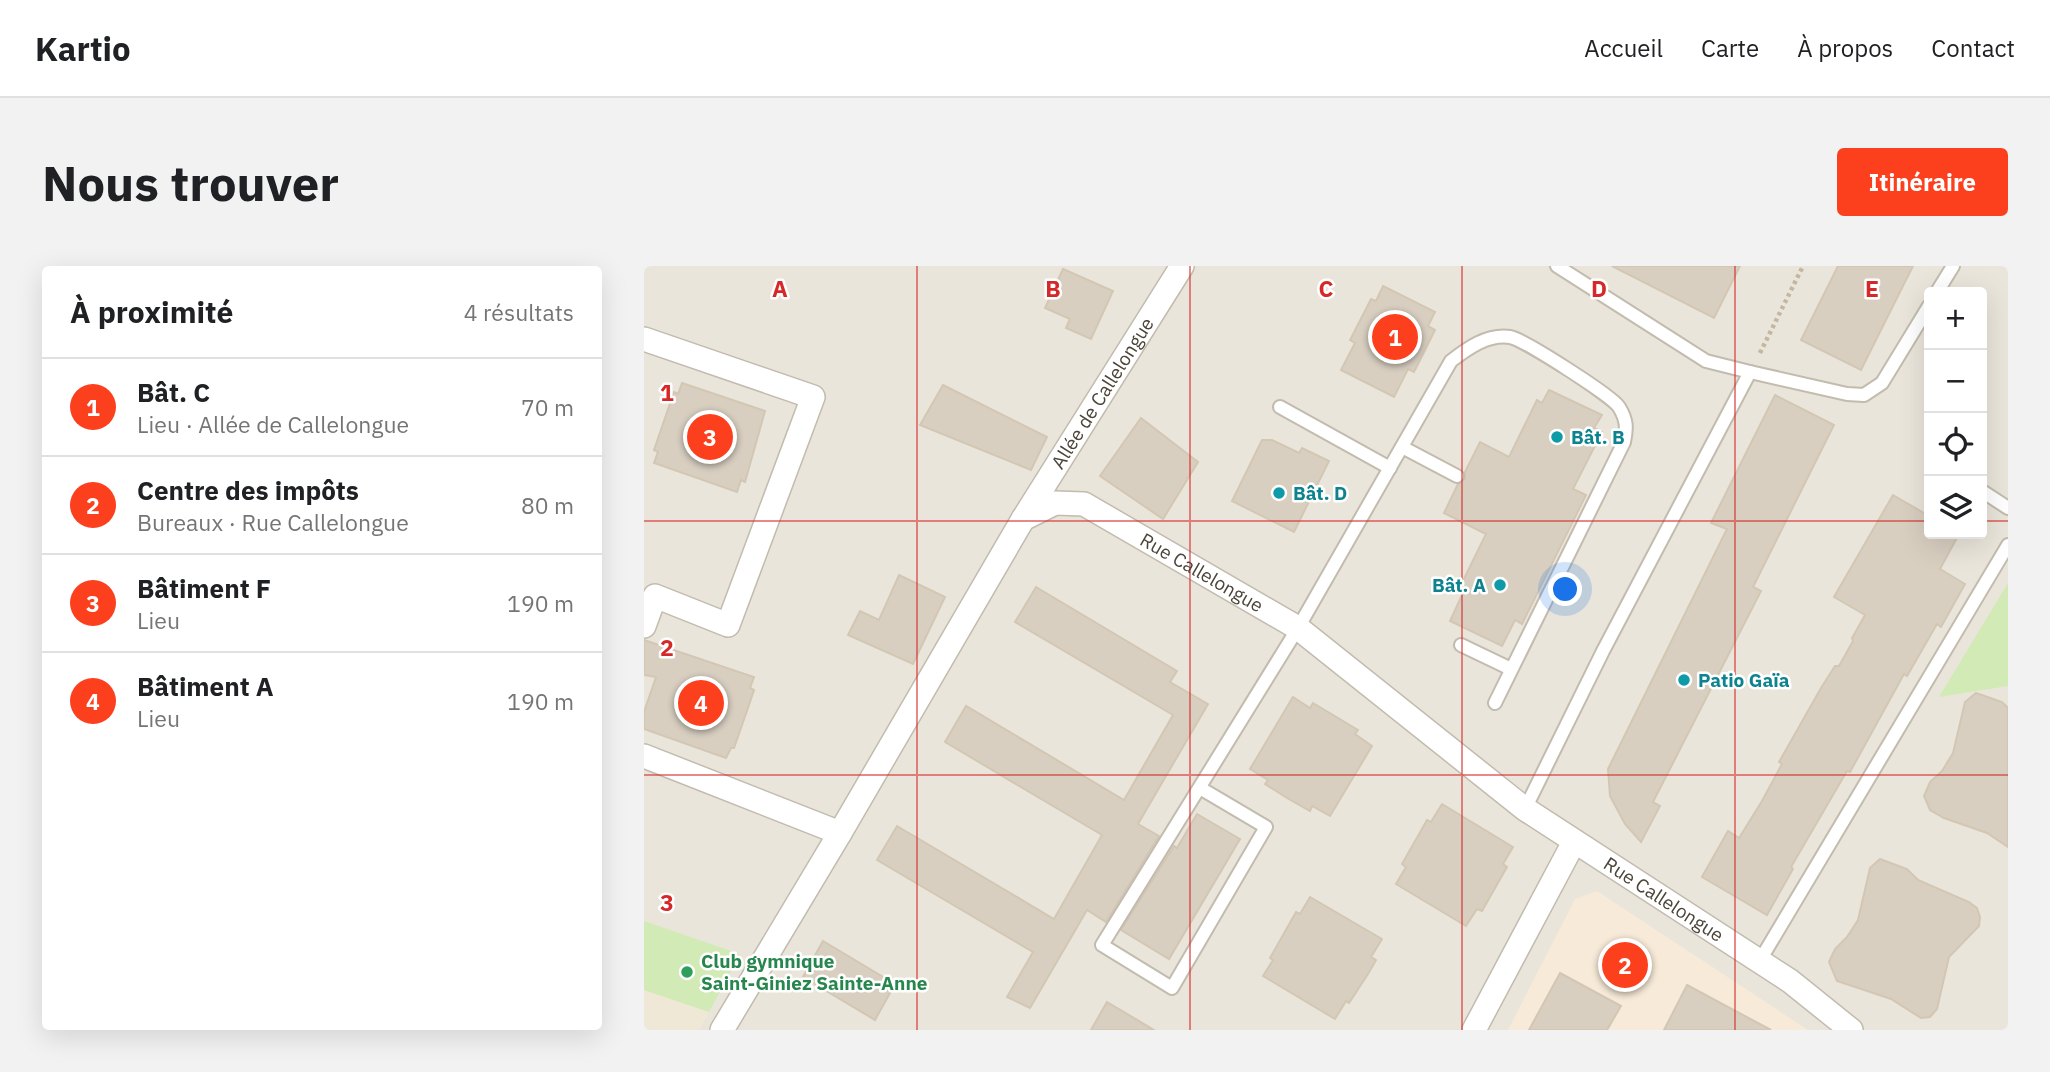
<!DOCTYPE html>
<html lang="fr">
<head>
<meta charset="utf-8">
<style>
  :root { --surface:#fff; --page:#f2f2f2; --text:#202124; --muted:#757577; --line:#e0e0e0; --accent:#fc3f1d }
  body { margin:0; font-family:"IBM Plex Sans",sans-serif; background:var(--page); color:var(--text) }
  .controls { position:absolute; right:21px; top:21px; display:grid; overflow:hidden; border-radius:7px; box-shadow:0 7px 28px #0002 }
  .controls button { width:63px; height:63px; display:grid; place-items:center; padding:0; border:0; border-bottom:2px solid var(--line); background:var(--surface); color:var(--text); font:35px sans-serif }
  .you { position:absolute; left:922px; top:324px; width:24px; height:24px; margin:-18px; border:5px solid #fff; border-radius:50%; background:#1a73e8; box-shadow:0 0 0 10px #1a73e833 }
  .badge { display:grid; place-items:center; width:46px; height:46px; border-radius:50%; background:var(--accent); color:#fff; font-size:23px; font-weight:700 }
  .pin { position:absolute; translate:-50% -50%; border:4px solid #fff; box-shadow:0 2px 7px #0006 }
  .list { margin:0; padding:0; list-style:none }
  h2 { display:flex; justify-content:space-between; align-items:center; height:91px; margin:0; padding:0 28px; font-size:30px }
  h2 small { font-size:23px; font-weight:400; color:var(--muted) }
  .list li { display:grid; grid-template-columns:46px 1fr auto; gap:21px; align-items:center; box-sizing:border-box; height:98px; padding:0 28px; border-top:2px solid var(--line) }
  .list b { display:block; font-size:26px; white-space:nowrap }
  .list p { margin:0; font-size:23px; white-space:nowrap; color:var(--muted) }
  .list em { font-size:23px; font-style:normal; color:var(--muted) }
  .icon { flex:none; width:38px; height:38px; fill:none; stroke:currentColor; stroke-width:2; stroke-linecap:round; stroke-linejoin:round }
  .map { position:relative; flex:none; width:1364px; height:764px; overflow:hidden; border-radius:7px }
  header { display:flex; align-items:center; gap:42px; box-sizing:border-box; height:98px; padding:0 35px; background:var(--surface); border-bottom:2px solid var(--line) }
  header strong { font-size:33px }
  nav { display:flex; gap:38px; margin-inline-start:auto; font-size:24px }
  .intro { display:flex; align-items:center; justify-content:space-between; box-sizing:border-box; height:168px; padding:0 42px }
  h1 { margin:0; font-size:49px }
  .button { padding:18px 32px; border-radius:7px; background:var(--accent); color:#fff; font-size:24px; font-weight:700 }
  main { display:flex; gap:42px; padding:0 42px }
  aside { flex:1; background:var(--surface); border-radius:7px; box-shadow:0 7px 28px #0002 }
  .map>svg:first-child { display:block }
  .residential { fill:#eae5da; fill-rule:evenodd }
  .commercial { fill:#f7ead8 }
  .education { fill:#efe8d6 }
  .green { fill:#d2eab5 }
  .building { fill:#d8cfc1; stroke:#d3c7b4; stroke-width:2 }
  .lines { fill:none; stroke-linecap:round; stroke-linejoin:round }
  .service-casing { stroke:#c2bbae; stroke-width:16 }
  .minor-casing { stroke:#c2bbae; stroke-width:26 }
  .path { stroke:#c4b79f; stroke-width:4.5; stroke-dasharray:3.5 3.5; stroke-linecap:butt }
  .service { stroke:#fff; stroke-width:12 }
  .minor { stroke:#fff; stroke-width:23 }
  .grid { fill:none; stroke:#d62828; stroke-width:2; stroke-opacity:0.55 }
  .culture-dot { fill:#0f9aa8; stroke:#fff; stroke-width:2.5 }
  .leisure-dot { fill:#2e9e5b; stroke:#fff; stroke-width:2.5 }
  .labels { text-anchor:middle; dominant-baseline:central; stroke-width:5; stroke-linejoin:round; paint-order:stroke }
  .street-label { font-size:19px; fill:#4b4439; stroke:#fff }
  .culture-label { font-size:19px; font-weight:bold; fill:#0d838f; stroke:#fff; text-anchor:start }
  .leisure-label { font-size:19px; font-weight:bold; fill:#27864d; stroke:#fff; text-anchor:start }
  .grid-label { font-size:23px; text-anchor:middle; font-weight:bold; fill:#d62828; stroke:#fff; stroke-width:5; stroke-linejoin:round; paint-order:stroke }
</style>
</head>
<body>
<header>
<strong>Kartio</strong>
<nav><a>Accueil</a><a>Carte</a><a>À propos</a><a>Contact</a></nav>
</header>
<div class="intro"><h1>Nous trouver</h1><a class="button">Itinéraire</a></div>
<main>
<aside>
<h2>À proximité<small>4 résultats</small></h2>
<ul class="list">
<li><span class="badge">1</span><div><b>Bât. C</b><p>Lieu · Allée de Callelongue</p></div><em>70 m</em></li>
<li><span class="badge">2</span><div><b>Centre des impôts</b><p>Bureaux · Rue Callelongue</p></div><em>80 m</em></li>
<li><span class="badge">3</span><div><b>Bâtiment F</b><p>Lieu</p></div><em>190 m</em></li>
<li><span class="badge">4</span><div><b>Bâtiment A</b><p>Lieu</p></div><em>190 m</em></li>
</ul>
</aside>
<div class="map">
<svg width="1364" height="764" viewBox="0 0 1364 764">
  <rect width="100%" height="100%" fill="#f6f3ec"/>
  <path class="residential" d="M0,0H1364V764H0ZM1285,26H1338V268H1285Z"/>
  <polygon class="commercial" points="953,625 1164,764 864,764 931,633"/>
  <polygon class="education" points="0,724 65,746 55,764 0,764"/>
  <g class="green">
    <polygon points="1364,317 1364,420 1295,431"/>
    <polygon points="0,655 96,688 65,746 0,724"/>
  </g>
  <g class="building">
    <polygon points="968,0 1096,0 1070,52"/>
    <polygon points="1194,0 1269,0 1217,104 1157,74"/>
    <polygon points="419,3 469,25 447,73 422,62 426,53 401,42"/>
    <polygon points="739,20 791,46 784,60 791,64 770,106 764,103 750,131 697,104 711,77 706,74 727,33 732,35"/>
    <polygon points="38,117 121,145 101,216 97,214 93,226 10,197 14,186 10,184 30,126 34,128"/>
    <polygon points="299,119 403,171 387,204 276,159"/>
    <polygon points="905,124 958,149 950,162 958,166 929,223 942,229 878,358 871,354 858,380 806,355 819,327 814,325 842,268 800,247 814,218 821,213 821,206 836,176 865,191 893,134 898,137"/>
    <polygon points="1131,129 1190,159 1109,321 1117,325 1009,536 1016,540 997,576 981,558 966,530 964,503 1083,263 1067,257"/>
    <polygon points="497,152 554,196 519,253 456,210"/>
    <polygon points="618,174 628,174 655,187 658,182 685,195 650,266 588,235"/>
    <polygon points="1249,229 1285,250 1285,268 1315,268 1296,303 1321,318 1297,361 1293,358 1263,410 1260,408 1206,506 1203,505 1147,601 1149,603 1123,649 1058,611 1084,565 1095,572 1118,535 1138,498 1135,496 1177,422 1191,400 1195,400 1209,375 1208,372 1221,349 1190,331"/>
    <polygon points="255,309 301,331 269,398 204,369 216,345 235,354"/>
    <polygon points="392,321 533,405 526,416 564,438 494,558 515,570 462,656 443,644 386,742 363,731 389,686 233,594 253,560 410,653 458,569 301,476 322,440 480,534 529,449 371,356"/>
    <polygon points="0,374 110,411 106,422 110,424 105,439 90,482 87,482 82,492 0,463 0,446 12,411 0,409"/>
    <polygon points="1332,427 1358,436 1364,442 1364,581 1343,567 1300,552 1286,544 1280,530 1286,516 1298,505 1309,487 1321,436"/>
    <polygon points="649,431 666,442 669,437 714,464 711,468 728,480 686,550 668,540 666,545 643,532 621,518 624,514 606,503"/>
    <polygon points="798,538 869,581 859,598 863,601 838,645 833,643 822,660 752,618 762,601 758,598 783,554 787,556"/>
    <polygon points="553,548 596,573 525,693 477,664 530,580 533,582"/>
    <polygon points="1236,593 1263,603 1274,614 1325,636 1333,642 1336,651 1335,660 1305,691 1293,743 1286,751 1277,752 1247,733 1193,715 1185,696 1191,683 1203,671 1214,654 1226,602"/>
    <polygon points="666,631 738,673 727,691 732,694 724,708 705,737 702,735 691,753 619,710 629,694 626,692 652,646 656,648"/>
    <polygon points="179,675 251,718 231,754 159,711"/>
    <polygon points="916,707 977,740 963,764 885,764"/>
    <polygon points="1043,719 1127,764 1020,764"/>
    <polygon points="463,736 510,764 447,764"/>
  </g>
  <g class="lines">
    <defs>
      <g id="service">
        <polyline points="1293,26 1309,0"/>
        <polyline points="1106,106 1203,128 1220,129 1238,117 1285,40"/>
        <polyline points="636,141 746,202"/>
        <polyline points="758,181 813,210"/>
        <polyline points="1338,225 1364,242"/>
        <polyline points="817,379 867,403"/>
        <path d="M556,522L622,561L528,722L458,679L654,362L807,95C824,82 843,68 866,71C879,73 968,130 975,141C983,154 983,162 980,176L851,437"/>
        <polyline points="881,543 959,385 1106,106 1062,95 913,0"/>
        <polyline points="1115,696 1364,279"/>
      </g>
      <g id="minor">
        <polyline points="0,73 169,131 84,359 11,330 0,360"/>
        <path id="s1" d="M379,253L411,237L440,238L654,362L881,543L1146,715L1207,764"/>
        <polyline points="0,490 196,567"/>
        <path id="s2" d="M78,764L196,567L379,253L538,0"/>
        <polyline points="830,764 930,576"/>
      </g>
    </defs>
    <use href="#service" class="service-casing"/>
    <use href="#minor" class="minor-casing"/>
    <polyline class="path" points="1116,87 1159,0"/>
    <use href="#service" class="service"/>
    <use href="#minor" class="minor"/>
  </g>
  <path class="grid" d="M273,0V764M546,0V764M818,0V764M1091,0V764M0,255H1285M1338,255H1364M0,509H1364"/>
  <g class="culture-dot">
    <circle cx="913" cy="171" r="7"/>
    <circle cx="635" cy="227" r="7"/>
    <circle cx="856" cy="319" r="7"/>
    <circle cx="1040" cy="414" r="7"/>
  </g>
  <circle class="leisure-dot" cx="43" cy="706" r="7"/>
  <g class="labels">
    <g class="street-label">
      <text stroke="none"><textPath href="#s2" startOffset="742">Allée de Callelongue</textPath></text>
      <text stroke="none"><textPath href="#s1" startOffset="201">Rue Callelongue</textPath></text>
      <text stroke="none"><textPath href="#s1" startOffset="768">Rue Callelongue</textPath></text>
    </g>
    <g class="culture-label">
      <text x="927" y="171">Bât. B</text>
      <text x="649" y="227">Bât. D</text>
      <text x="842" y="319" text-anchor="end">Bât. A</text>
      <text x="1054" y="414">Patio Gaïa</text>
    </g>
    <g class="leisure-label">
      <text x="57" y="695">Club gymnique<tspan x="57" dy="22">Saint-Giniez Sainte-Anne</tspan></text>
    </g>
  </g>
  <g class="grid-label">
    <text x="136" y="31">A</text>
    <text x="409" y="31">B</text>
    <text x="682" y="31">C</text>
    <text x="955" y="31">D</text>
    <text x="1228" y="31">E</text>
    <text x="23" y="135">1</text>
    <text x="23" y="390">2</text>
    <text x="23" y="645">3</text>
  </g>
</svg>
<div class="controls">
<button>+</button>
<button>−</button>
<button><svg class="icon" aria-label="locate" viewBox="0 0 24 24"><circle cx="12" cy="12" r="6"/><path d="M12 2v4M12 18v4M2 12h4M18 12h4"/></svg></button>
<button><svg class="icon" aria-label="layers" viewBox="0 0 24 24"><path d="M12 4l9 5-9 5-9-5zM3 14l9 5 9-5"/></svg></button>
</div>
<div class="you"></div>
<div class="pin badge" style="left:751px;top:71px">1</div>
<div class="pin badge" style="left:981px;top:699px">2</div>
<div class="pin badge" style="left:66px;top:171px">3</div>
<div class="pin badge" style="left:57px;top:437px">4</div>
</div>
</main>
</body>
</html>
